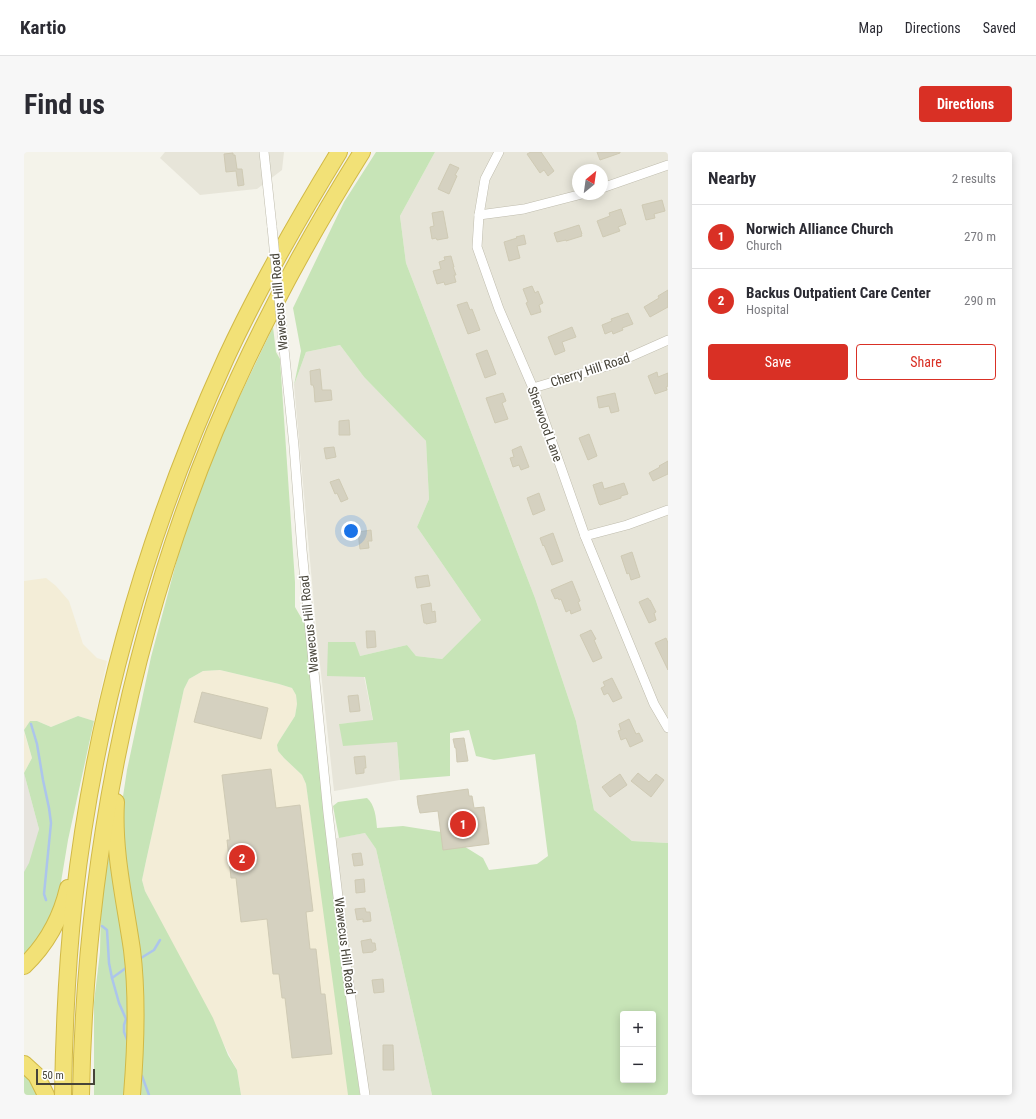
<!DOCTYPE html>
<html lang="en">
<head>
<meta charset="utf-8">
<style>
  :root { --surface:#fff; --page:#f7f7f7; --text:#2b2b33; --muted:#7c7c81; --line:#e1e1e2; --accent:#d93025 }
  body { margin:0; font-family:"Roboto Condensed",sans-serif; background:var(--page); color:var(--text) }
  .controls { position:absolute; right:12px; bottom:12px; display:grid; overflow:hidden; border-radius:4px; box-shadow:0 2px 10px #0003 }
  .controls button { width:36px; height:36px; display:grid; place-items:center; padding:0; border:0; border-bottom:1px solid var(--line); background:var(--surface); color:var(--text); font:20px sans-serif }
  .compass { position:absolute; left:548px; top:12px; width:36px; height:36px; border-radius:50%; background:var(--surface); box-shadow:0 2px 10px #0003; rotate:29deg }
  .scale { position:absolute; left:12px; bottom:10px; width:59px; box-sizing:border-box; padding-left:4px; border:2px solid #474439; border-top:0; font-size:11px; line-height:14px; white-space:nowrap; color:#474439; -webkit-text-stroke:3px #fff; paint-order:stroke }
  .you { position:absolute; left:327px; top:379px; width:14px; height:14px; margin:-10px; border:3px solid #fff; border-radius:50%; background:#1a73e8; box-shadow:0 0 0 6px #1a73e833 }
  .badge { display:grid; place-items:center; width:26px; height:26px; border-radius:50%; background:var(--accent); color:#fff; font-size:13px; font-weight:700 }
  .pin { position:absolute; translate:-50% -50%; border:2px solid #fff; box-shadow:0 1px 4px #0006 }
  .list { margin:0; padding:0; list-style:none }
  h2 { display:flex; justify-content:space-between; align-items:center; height:52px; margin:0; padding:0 16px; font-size:17px }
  h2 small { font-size:13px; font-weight:400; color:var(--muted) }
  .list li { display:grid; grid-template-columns:26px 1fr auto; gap:12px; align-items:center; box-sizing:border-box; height:64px; padding:0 16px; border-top:1px solid var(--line) }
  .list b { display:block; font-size:15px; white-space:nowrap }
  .list p { margin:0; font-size:13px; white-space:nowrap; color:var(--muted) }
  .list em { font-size:13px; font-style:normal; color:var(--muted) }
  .actions { display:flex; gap:8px; padding:12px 16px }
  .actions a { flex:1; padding:9px 0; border:1px solid var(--accent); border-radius:4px; text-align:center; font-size:14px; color:var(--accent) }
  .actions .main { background:var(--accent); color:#fff }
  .map { position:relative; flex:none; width:644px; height:943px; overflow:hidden; border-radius:4px }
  header { display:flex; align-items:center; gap:24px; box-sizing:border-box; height:56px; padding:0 20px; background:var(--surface); border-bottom:1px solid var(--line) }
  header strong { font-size:19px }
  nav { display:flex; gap:22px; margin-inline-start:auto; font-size:14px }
  .intro { display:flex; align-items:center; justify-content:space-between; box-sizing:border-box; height:96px; padding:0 24px }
  h1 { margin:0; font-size:28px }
  .button { padding:10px 18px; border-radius:4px; background:var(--accent); color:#fff; font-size:14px; font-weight:700 }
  main { display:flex; gap:24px; padding:0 24px }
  aside { flex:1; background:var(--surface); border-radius:4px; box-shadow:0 2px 10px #0003 }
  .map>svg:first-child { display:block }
  .residential { fill:#e7e5d9; fill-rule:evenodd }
  .commercial { fill:#f3edd7 }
  .industrial { fill:#e7e4de }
  .green { fill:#c7e4b7; fill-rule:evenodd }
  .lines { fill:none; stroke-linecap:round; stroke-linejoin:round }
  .stream { stroke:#acc5eb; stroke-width:2.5 }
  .building { fill:#d5d1c0; stroke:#cfcab4 }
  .minor-casing { stroke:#bfbcad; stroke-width:10 }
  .motorway-casing { stroke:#d1b947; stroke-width:18 }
  .minor { stroke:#fff; stroke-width:9 }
  .motorway { stroke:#f2e177; stroke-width:16 }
  .minor-bridge-casing { stroke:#bfbcad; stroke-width:10; stroke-linecap:butt }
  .minor-bridge { stroke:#fff; stroke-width:9 }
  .labels { text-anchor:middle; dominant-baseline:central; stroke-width:3.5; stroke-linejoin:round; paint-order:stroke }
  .street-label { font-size:13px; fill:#474439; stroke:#fff }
</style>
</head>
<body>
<header>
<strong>Kartio</strong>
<nav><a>Map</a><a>Directions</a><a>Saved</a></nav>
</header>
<div class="intro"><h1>Find us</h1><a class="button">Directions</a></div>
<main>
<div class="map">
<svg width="644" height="943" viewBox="0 0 644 943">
  <rect width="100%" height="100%" fill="#f4f3ea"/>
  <g class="residential">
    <polygon points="141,0 260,0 258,18 233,37 176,43 136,6"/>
    <path d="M411,0H644V691L608,689L570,658L552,569L511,446L382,111L376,64ZM554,18H578V42H554Z"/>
    <polygon points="316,193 340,225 402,289 405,347 393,375 457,468 418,507 392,504 383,493 336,504 349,569 315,572 373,590 376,628 310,639 293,485 270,233 282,200"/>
    <polygon points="341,681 352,697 408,943 341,943 307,687"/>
  </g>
  <g class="commercial">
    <polygon points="22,426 32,434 45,449 59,492 73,506 83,509 70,569 54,564 27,575 13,569 6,569 0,578 0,429"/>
    <polygon points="196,518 255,532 268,536 272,543 273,552 271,564 255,589 253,594 254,599 260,606 278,623 282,632 326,943 217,943 213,918 121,739 118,728 122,709 160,537 165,527 179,519"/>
    <polygon points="0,580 8,606 0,621"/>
  </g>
  <polygon class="industrial" points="0,621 15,677 0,741"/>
  <g class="green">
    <path d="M352,0H411L376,64L382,111L511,446L552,569L570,658L608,689L644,691V943H408L352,697L341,681L315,686L309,654L314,650L343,646C351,653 352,665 353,676L379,674L417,680L459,706L465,718L513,712L524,704L511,602L470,608L452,604L445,578L426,581V624L376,628L373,590L319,594L315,572L349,568L341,525L303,524L304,490H331L336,504L383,493L392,504L418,507L457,468L393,375L405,347L402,289L340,225L316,193L282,200L270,233L277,199L269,156L320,50ZM599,862H629V928H599Z"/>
    <polygon points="249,175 252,200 256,207 271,430 271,455 282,474 336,943 324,943 282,632 278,623 260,606 254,599 253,593 255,589 271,564 273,552 272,543 268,536 255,532 196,518 179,519 165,527 160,537 122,709 118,728 121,739 189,866 204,903 213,918 217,943 115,943 98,651 103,618 127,505 159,385 180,329 201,275"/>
    <polygon points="54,564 70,569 44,688 32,760 27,770 0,804 0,720 5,711 15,677 0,621 8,606 0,578 6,569 13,569 27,575"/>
    <polygon points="87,690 106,816 104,943 70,943 70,850 76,800 77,751"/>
    <polygon points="0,919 16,943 0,943"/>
  </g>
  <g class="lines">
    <g class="stream">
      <polyline points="7,572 13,592 19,628 25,656 27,671 20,742 22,748"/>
      <polyline points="78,774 83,778 85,811 88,826 95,851 102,867 100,873 100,880 104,890"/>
      <polyline points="117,806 130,798 136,788"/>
      <polyline points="88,826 102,816"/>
      <polyline points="118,924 125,943"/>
    </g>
  </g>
  <g class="building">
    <polygon points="507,0 517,0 530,19 524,24 520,18 516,21 503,2"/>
    <polygon points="573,0 596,0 596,1 576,8"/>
    <polygon points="209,1 209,3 211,3 213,17 218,17 220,33 214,34 212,19 202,20 200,2"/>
    <polygon points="426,12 435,16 431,23 433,24 425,42 414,37"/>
    <polygon points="638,48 641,59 630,62 631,66 622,68 618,53"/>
    <polygon points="597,57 602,72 594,75 596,79 579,85 573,69 586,64 585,61"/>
    <polygon points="419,59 424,86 413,88 412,86 408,87 406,75 410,74 408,61"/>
    <polygon points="555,73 558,82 557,82 558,84 542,89 542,88 533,90 530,81"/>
    <polygon points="500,83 502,92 493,94 496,106 485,109 480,90 493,86 492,85"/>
    <polygon points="427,104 430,115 429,115 432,123 430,123 432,130 421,133 420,130 413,132 409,119 417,117 415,110 421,108 420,105"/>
    <polygon points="508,134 511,141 514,139 519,151 515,153 517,160 507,163 502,151 504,150 499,137"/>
    <polygon points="644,138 644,155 626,165 620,155 635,146 634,144"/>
    <polygon points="443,150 446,158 448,157 456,178 444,182 433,153"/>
    <polygon points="604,161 609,172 598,176 599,178 589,182 588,179 581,182 578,173 588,169 587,167"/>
    <polygon points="548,175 552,185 538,190 541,199 531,203 524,185"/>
    <polygon points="463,198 472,222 461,226 452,202"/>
    <polygon points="296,217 298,238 307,238 308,248 291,250 290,236 289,233 287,233 286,219"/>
    <polygon points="633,220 634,225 644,221 644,234 642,235 643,238 631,242 624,224"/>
    <polygon points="479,241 482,249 478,251 484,267 471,271 462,246"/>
    <polygon points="591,241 595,259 587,261 585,254 575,256 573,245"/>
    <polygon points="325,268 326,283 315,283 315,269"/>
    <polygon points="565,282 573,304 564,308 555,286"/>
    <polygon points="497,294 505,315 497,318 495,313 489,315 486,306 490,305 488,298"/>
    <polygon points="310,295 312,305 302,307 300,296"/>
    <polygon points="644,309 644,322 629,329 625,321 636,315 635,314"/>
    <polygon points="315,327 324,347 317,350 313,341 311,342 306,330"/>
    <polygon points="578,330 580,337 600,331 604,342 597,344 597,346 576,353 575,352 569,333"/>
    <polygon points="515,341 521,358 509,363 503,346"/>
    <polygon points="347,378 348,389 344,389 345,396 336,397 334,380"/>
    <polygon points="529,381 539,409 528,413 520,393 519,394 516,386"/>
    <polygon points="608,400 616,425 607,428 605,421 603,422 597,404"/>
    <polygon points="404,423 406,434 393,436 391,425"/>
    <polygon points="548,429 556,449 554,450 557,458 547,462 546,458 542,460 537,447 535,448 534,446 531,447 527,438"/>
    <polygon points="624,446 625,448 626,448 632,460 630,461 632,468 625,471 615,450"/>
    <polygon points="407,451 408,460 411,459 412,470 402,472 402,471 400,471 397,453"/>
    <polygon points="567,478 572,487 570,488 578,506 569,510 556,483"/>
    <polygon points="342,479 351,479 352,495 343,496"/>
    <polygon points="642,486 644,491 644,518 631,491"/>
    <polygon points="588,526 598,546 589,550 584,541 580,543 577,536 581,534 579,530"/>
    <polygon points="178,540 244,556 237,587 170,570"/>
    <polygon points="334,543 336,559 326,560 324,544"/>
    <polygon points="605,567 612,582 615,581 619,589 606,595 602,586 597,588 594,579 597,578 595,572"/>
    <polygon points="440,586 444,609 433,610 432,596 431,596 429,587"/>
    <polygon points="341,604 342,616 340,616 340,621 332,622 330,605"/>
    <polygon points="247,617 252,656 276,653 289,759 282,760 286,797 292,797 297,842 301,842 308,902 268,906 261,846 258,846 255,822 249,822 243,767 217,770 212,726 207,726 203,688 206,688 198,623"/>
    <polygon points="614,621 625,630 632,622 640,628 627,645 607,629"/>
    <polygon points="596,622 603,633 586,645 578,635"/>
    <polygon points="444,637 445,644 448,644 450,656 460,655 465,692 419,698 414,659 396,661 394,653 393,644"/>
    <polygon points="337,701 339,713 330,714 328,702"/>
    <polygon points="340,727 341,740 332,741 331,728"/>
    <polygon points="341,756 342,760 346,760 347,769 339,770 339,767 333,768 331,757"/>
    <polygon points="347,787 348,791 351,791 352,798 349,799 349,800 339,801 337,789"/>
    <polygon points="359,827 360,840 350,841 348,828"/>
    <polygon points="359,893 369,893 370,918 359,918"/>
  </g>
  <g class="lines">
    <defs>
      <g id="minor">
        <polyline points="240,0 248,75"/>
        <polyline points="475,0 461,27 455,63 453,95 475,157 509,236 561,384 630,552 644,576"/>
        <polyline points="578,36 644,13"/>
        <polyline points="455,63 500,57 558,42"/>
        <polyline points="259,187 270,294 278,398 304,661 323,820 341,943"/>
        <polyline points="509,236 590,212 644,188"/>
        <polyline points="561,384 603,373 644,358"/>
      </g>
      <g id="motorway">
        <path d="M92,650C89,700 101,749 108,798C114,846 112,894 108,943"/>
        <path d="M0,814C22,793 37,766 44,736"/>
        <polyline points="0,912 12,923 22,943"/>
        <path d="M39,943C40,878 43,813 50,748C71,561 124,377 202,206C235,135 274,67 315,0"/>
        <path d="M57,943C61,716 104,489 191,279C232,182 282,89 338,0"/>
      </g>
    </defs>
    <use href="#minor" class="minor-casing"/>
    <use href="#motorway" class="motorway-casing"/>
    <use href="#minor" class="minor"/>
    <use href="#motorway" class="motorway"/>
    <defs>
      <polyline id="minor-bridge" points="248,75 259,187"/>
    </defs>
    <use href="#minor-bridge" class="minor-bridge-casing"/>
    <use href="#minor-bridge" class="minor-bridge"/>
  </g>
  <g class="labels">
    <g class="street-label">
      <text transform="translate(255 150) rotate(-95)">Wawecus Hill Road</text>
      <text transform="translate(566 218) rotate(-18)">Cherry Hill Road</text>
      <text transform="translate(521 272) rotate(70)">Sherwood Lane</text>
      <text transform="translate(285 472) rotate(-96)">Wawecus Hill Road</text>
      <text transform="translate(321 794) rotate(83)">Wawecus Hill Road</text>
    </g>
  </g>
</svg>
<div class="controls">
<button>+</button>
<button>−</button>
</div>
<svg class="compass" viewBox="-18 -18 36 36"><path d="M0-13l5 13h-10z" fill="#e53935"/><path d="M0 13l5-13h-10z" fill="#7c7c81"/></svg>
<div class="scale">50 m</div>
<div class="you"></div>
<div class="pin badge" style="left:439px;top:672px">1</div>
<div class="pin badge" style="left:218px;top:706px">2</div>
</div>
<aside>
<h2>Nearby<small>2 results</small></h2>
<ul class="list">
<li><span class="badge">1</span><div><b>Norwich Alliance Church</b><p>Church</p></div><em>270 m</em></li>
<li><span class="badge">2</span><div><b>Backus Outpatient Care Center</b><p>Hospital</p></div><em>290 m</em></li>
</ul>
<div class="actions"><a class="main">Save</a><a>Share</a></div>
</aside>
</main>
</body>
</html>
